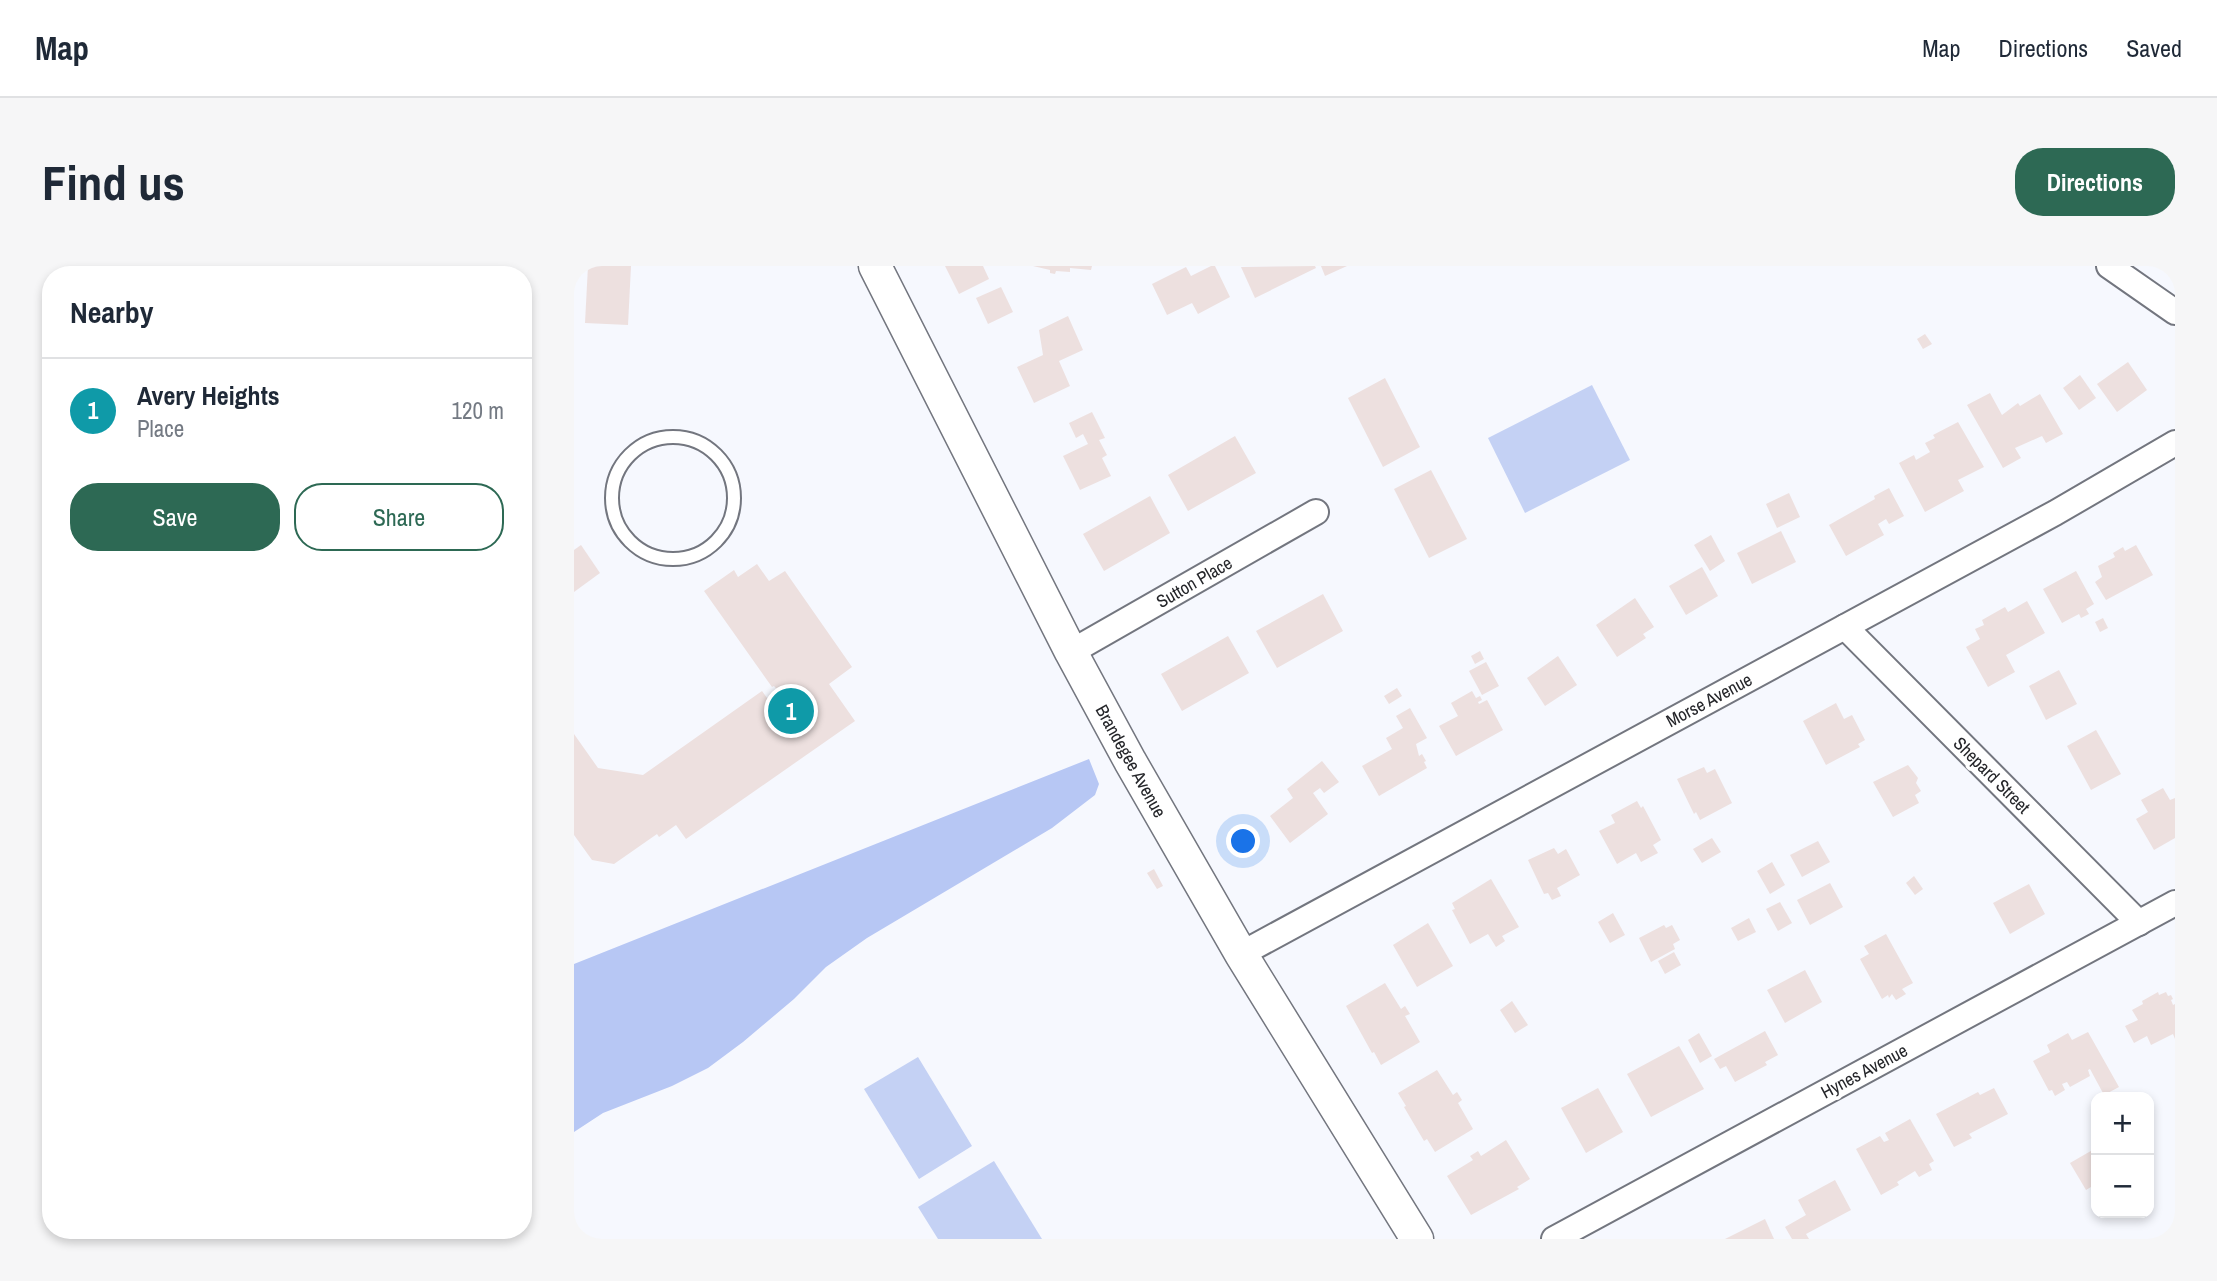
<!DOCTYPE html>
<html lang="en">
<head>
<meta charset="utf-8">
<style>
  :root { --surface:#fff; --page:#f6f6f7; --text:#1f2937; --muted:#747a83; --line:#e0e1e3; --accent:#2d6954 }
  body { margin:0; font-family:"Archivo Narrow",sans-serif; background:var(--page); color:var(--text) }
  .controls { position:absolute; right:21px; bottom:21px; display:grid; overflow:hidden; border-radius:14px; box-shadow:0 4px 10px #0003 }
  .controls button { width:63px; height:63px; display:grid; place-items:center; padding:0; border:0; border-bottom:2px solid var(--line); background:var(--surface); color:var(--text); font:35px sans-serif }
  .you { position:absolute; left:670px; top:576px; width:24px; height:24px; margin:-18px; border:5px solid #fff; border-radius:50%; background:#1a73e8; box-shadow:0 0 0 10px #1a73e833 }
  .badge { display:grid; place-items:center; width:46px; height:46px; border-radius:50%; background:var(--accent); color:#fff; font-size:23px; font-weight:700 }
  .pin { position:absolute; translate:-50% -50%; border:4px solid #fff; box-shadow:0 2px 7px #0006 }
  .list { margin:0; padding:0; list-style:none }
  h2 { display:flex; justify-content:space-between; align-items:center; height:91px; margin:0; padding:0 28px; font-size:30px }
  h2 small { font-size:23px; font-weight:400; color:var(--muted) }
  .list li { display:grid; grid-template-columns:46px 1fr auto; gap:21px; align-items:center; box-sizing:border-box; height:105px; padding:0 28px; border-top:2px solid var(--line) }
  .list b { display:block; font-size:26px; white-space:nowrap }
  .list p { margin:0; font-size:23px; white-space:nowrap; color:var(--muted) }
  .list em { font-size:23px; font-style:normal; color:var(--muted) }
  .actions { display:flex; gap:14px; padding:21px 28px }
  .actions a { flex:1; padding:16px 0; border:2px solid var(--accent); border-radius:28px; text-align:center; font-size:24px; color:var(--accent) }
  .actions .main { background:var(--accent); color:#fff }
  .map { position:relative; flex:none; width:1601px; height:973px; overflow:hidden; border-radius:28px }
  header { display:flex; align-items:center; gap:42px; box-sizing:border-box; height:98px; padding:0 35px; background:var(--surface); border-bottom:2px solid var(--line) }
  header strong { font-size:33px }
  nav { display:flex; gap:38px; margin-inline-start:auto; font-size:24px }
  .intro { display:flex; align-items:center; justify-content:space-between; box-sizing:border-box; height:168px; padding:0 42px }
  h1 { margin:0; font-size:49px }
  .button { padding:18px 32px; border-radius:28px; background:var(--accent); color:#fff; font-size:24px; font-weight:700 }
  main { display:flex; gap:42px; padding:0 42px }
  aside { flex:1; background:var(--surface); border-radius:28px; box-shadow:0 4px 10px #0003 }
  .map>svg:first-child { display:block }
  .green { fill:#c4d1f4 }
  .forest { fill:#b7c7f4 }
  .building { fill:#ede0df }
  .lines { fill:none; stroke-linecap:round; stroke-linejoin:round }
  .service-casing { stroke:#73767f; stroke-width:16 }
  .minor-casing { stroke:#73767f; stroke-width:28 }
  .tertiary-casing { stroke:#73767f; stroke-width:35 }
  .service { stroke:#fff; stroke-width:12 }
  .minor { stroke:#fff; stroke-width:24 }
  .tertiary { stroke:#fff; stroke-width:32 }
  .labels { text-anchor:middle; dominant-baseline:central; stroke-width:7; stroke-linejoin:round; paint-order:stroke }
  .street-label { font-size:18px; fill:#25262a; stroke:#fff }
</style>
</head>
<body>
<header>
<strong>Map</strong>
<nav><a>Map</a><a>Directions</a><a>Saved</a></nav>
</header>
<div class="intro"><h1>Find us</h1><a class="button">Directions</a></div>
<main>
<aside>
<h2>Nearby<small></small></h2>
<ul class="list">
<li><span class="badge" style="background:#0f9aa8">1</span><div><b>Avery Heights</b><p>Place</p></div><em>120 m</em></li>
</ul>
<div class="actions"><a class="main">Save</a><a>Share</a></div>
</aside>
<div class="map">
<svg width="1601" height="973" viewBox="0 0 1601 973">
  <rect width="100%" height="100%" fill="#f6f8fe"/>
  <g class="green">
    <polygon points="1018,119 1056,194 951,247 914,172"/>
    <polygon points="344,791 398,880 345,913 290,823"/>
    <polygon points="420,895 468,973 364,973 344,941"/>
  </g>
  <polygon class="forest" points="515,493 525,518 521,529 478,562 293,672 252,701 220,733 169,776 134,802 98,820 29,847 0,866 0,698"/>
  <g class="building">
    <polygon points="14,0 57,0 54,59 11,57"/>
    <polygon points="371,0 409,0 415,13 385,28"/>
    <polygon points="459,0 518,0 517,4 496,2 496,6 482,5 481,8 476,7 476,4"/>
    <polygon points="637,0 641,0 656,31 624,48 618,37 593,49 578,18 612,1 617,10"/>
    <polygon points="741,0 742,2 681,32 667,1"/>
    <polygon points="747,0 773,0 751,10"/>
    <polygon points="427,21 439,46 414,58 402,32"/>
    <polygon points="494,50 509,84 485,95 496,120 460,137 443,101 469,89 465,64"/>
    <polygon points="1351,68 1358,78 1349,83 1343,73"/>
    <polygon points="1554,96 1573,124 1543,146 1523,118"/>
    <polygon points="1506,109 1522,132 1505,144 1489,122"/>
    <polygon points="811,112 846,181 809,201 774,132"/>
    <polygon points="1416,127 1428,149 1444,137 1446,140 1466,128 1489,168 1472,177 1468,170 1441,182 1447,192 1429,202 1393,139"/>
    <polygon points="518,146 531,172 525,174 533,189 528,192 537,210 506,224 489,190 514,178 509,168 502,172 495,157"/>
    <polygon points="1384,156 1410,201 1384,214 1390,225 1351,246 1325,197 1340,189 1342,194 1356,186 1351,177 1361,172 1359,169"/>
    <polygon points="661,170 682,207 614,245 594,209"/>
    <polygon points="857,204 893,273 855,292 820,223"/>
    <polygon points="1315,222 1330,250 1315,258 1312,253 1304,258 1310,269 1272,290 1255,259 1301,233 1300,230"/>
    <polygon points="1215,227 1226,251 1203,262 1192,238"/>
    <polygon points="576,230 596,267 530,305 509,268"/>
    <polygon points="1207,265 1222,296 1178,318 1163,287"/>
    <polygon points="1137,269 1151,295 1136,305 1120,279"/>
    <polygon points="7,279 26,307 0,326 0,284"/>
    <polygon points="1562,279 1579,309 1532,334 1521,316 1528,311 1524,300 1541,291 1539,287 1549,281 1551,285"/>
    <polygon points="183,298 195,315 211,305 278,401 255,418 281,455 112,573 102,559 85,571 83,568 40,598 18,594 0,569 0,468 24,502 69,509 188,425 196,436 207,428 200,420 198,421 130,325 160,304 164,311"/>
    <polygon points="1128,301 1144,330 1112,349 1095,320"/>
    <polygon points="1502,305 1520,338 1512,343 1515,348 1507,352 1505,348 1488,357 1469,323"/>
    <polygon points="749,328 769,365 703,402 682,365"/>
    <polygon points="1061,332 1080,361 1069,368 1072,372 1043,391 1022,359"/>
    <polygon points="1453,335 1471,367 1432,389 1441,406 1414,421 1392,381 1406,373 1401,363 1410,359 1408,354 1431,341 1434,346"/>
    <polygon points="1529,352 1534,362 1526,366 1521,356"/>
    <polygon points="654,370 675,407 608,445 587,408"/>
    <polygon points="906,385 910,393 901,398 897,390"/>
    <polygon points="984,390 1003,419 971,440 953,412"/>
    <polygon points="912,396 925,420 908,429 895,405"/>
    <polygon points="1485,404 1503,438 1472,454 1455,420"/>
    <polygon points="823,422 828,430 815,438 810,430"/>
    <polygon points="898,425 902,432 906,430 908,434 904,436 905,438 913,434 929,464 882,490 865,460 884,450 877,437"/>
    <polygon points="1262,437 1270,453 1278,449 1291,474 1284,478 1286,481 1252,499 1229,455"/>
    <polygon points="836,442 853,472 842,478 845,490 848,488 852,495 850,496 853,502 805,530 788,500 818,483 812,472 829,462 822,450"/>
    <polygon points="1522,464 1547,508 1517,524 1493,480"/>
    <polygon points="748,495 765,516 750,527 746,522 739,527 754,548 716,577 696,550 719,532 713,523"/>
    <polygon points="1334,499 1344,512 1342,517 1347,525 1341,529 1345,537 1319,551 1299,516"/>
    <polygon points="1130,501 1133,507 1141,503 1158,537 1126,554 1122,546 1120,548 1103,513"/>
    <polygon points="1589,522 1596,534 1601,532 1601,572 1580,584 1562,553 1574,546 1567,534"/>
    <polygon points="1063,535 1067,542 1069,540 1087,574 1079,579 1084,587 1067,596 1062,587 1043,598 1025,565 1041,557 1037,549"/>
    <polygon points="1138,572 1147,586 1128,597 1119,583"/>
    <polygon points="1244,575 1256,596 1228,611 1216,589"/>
    <polygon points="980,582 984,588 992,583 1006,609 983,622 987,630 978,634 974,627 970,628 954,594"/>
    <polygon points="1198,596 1211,619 1196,628 1183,605"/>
    <polygon points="580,603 589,620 583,623 573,607"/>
    <polygon points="1340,610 1349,623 1341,629 1332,617"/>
    <polygon points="917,613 945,661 928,670 931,675 922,681 914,668 896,678 878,644 881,643 878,637"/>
    <polygon points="1256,617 1269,641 1236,659 1223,634"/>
    <polygon points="1455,618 1471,648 1436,668 1419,637"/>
    <polygon points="1206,636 1218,657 1204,665 1192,643"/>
    <polygon points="1039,647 1051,669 1036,677 1024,656"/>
    <polygon points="1175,652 1182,666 1164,675 1157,662"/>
    <polygon points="854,657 879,700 843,721 819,679"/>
    <polygon points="1090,659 1092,662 1098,659 1106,674 1099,678 1101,683 1077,696 1065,672"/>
    <polygon points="1312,668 1339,717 1328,723 1332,728 1322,734 1318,728 1315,732 1314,729 1308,733 1286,693 1295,688 1290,680"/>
    <polygon points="1100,686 1107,699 1091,708 1084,695"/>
    <polygon points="1231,704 1248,736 1211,757 1193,724"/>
    <polygon points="811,717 827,743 831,740 836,748 831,750 846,776 807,799 800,786 798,787 772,740"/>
    <polygon points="1584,726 1585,729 1592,726 1594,730 1597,729 1599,733 1597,734 1599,739 1601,738 1601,773 1599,768 1577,779 1573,770 1560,777 1551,760 1564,754 1558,744 1569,738 1568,735"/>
    <polygon points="938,735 954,759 941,767 926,744"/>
    <polygon points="1191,765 1204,789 1191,796 1193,799 1161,816 1152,800 1146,803 1140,793"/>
    <polygon points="1514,766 1545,821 1530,829 1516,803 1514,804 1516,810 1496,821 1493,816 1488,818 1491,824 1481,830 1478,824 1475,825 1459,795 1476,786 1473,779 1494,767 1498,774"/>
    <polygon points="1125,767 1138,790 1126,797 1114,774"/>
    <polygon points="1105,780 1130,823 1077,851 1053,808"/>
    <polygon points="863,804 879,829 883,826 888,834 884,837 899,863 861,886 853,873 850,875 830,841 832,840 824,827"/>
    <polygon points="1024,822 1049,866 1012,887 987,842"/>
    <polygon points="1420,822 1434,848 1395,868 1398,872 1380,881 1362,848 1404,826 1406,829"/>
    <polygon points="1336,853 1360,895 1355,898 1358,904 1345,911 1341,905 1323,916 1325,919 1307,929 1282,883 1306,870 1310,876 1315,874 1311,867"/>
    <polygon points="932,874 956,913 943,921 945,923 897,949 873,910 899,894 896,890 904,885 907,890"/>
    <polygon points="1522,882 1522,918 1512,924 1496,897"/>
    <polygon points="1261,914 1277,944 1232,968 1235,973 1218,973 1211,961 1232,949 1224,934"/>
    <polygon points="1191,953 1200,973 1151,973"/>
  </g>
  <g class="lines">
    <defs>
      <circle id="service" cx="99" cy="232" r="61"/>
      <g id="minor">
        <polyline points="1535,0 1601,46"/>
        <polyline points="1271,361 1565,657"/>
        <polyline points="497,386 742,246"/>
        <polyline points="667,688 1481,247 1601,177"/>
        <polyline points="980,973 1601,637"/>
      </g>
      <polyline id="tertiary" points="301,0 497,386 556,495 667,688 843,973"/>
    </defs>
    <use href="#service" class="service-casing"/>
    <use href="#minor" class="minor-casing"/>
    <use href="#tertiary" class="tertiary-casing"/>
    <use href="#service" class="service"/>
    <use href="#minor" class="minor"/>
    <use href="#tertiary" class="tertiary"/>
  </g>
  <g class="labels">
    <g class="street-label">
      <text transform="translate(620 316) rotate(-30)">Sutton Place</text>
      <text transform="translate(1135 434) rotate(-28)">Morse Avenue</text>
      <text transform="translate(557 495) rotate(61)">Brandegee Avenue</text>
      <text transform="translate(1418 509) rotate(45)">Shepard Street</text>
      <text transform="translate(1290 805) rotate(-28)">Hynes Avenue</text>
    </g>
  </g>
</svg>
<div class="controls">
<button>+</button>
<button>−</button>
</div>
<div class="you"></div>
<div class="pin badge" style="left:217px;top:445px;background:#0f9aa8">1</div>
</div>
</main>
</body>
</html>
